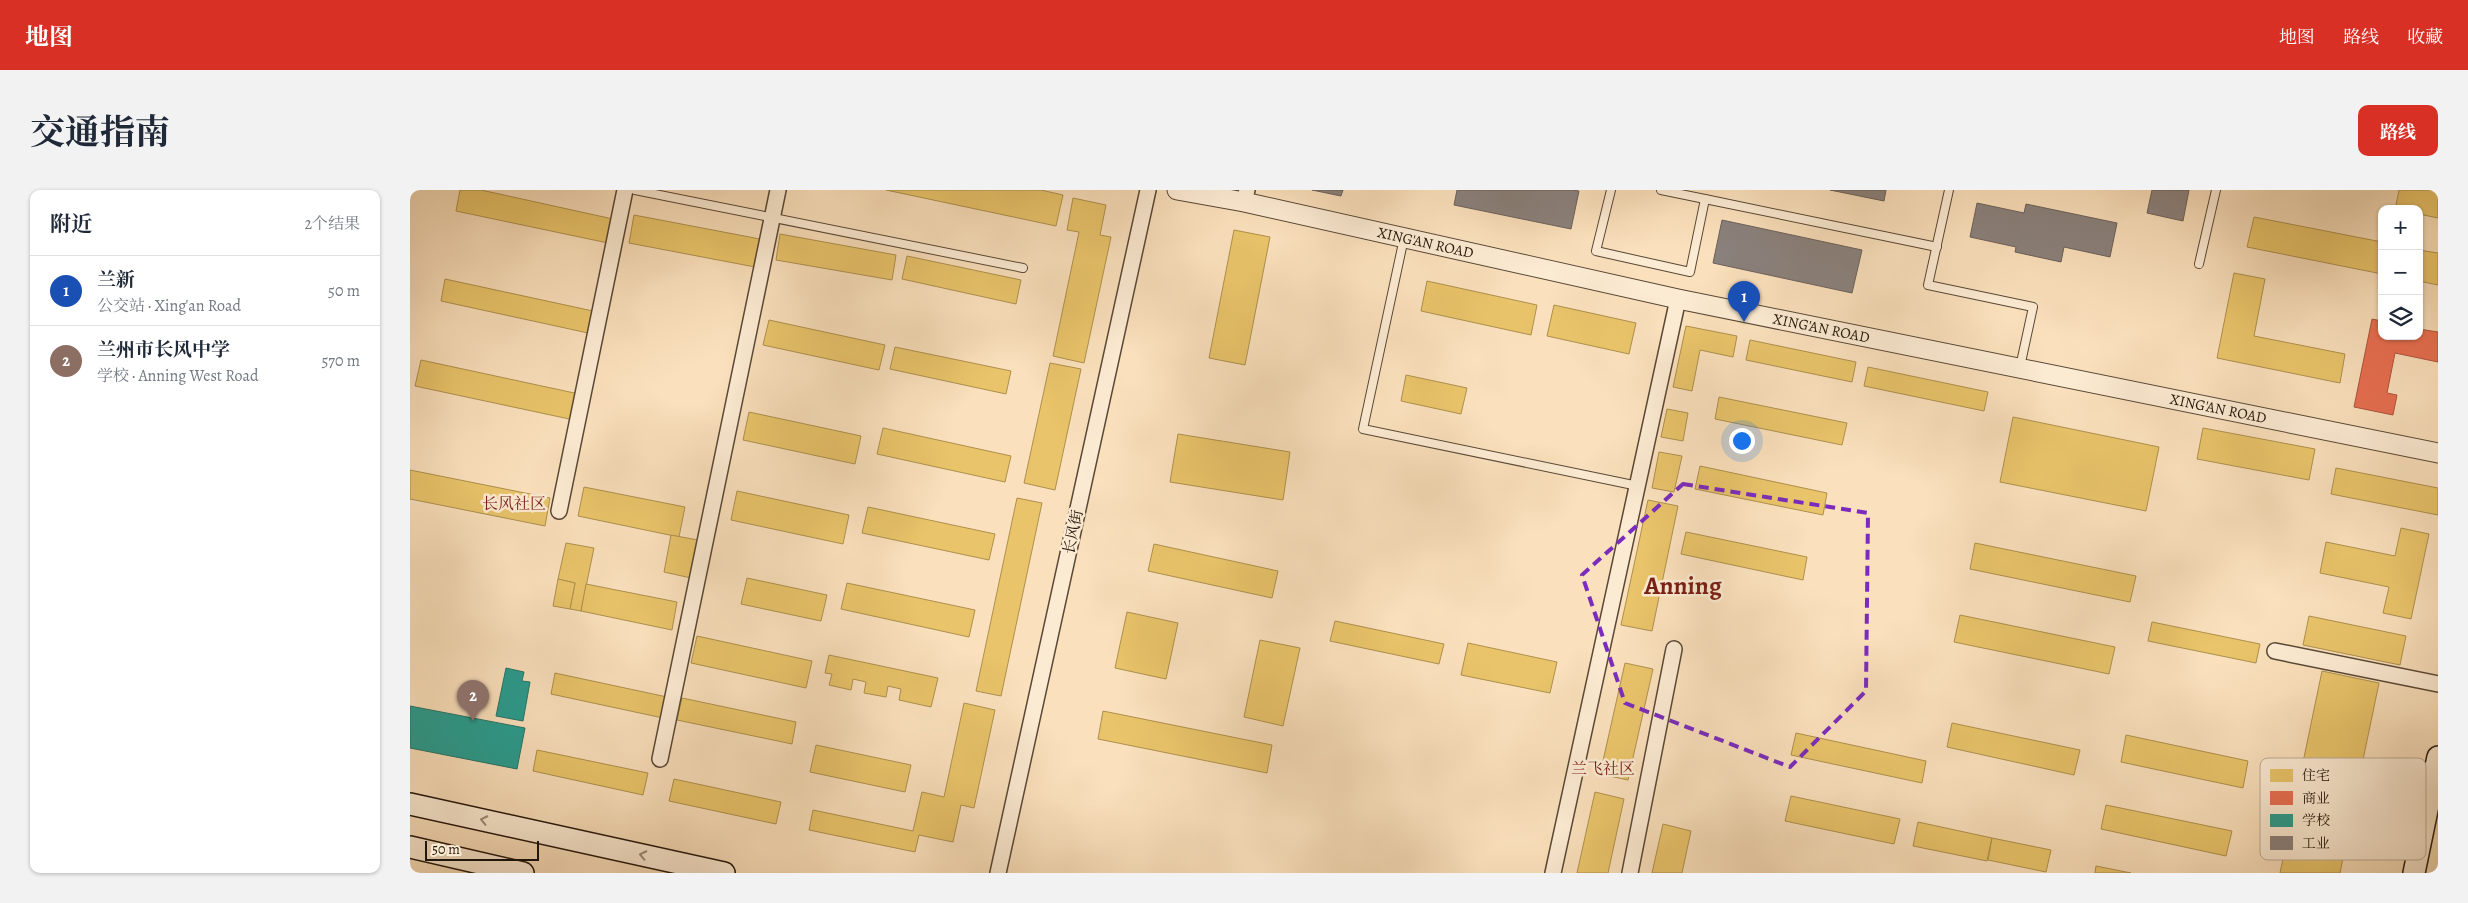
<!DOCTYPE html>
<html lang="zh">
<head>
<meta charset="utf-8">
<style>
  :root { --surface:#fff; --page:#f2f2f3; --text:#1f2937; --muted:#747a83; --line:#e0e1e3; --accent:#d93025 }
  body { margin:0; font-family:Alegreya,"Noto Serif SC",serif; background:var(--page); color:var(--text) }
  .controls { position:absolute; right:15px; top:15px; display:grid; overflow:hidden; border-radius:10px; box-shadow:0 1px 4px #0004 }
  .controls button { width:45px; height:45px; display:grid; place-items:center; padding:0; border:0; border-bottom:1px solid var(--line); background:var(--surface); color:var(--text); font:25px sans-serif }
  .scale { position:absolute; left:15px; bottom:12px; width:114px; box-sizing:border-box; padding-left:5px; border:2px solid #23160a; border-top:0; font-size:14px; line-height:18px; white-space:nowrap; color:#23160a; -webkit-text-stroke:4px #fcebd3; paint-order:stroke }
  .you { position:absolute; left:1331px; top:250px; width:18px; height:18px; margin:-12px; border:4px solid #fff; border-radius:50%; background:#1a73e8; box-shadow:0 0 0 8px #1a73e833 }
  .badge { display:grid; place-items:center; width:32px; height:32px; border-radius:50%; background:var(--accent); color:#fff; font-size:16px; font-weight:700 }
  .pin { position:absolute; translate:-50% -41px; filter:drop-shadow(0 1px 2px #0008) }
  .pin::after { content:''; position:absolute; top:26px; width:18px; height:15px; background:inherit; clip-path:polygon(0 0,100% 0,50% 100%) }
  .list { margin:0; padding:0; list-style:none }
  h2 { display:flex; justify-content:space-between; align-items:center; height:65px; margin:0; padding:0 20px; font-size:21px }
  h2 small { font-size:16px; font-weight:400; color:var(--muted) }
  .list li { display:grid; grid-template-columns:32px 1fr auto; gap:15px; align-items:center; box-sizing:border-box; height:70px; padding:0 20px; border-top:1px solid var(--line) }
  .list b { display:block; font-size:19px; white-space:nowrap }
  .list p { margin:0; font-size:16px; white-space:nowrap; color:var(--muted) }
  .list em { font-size:16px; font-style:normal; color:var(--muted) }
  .icon { flex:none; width:28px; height:28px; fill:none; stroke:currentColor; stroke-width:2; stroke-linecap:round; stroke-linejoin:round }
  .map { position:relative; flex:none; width:2028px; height:683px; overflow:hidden; border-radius:10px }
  header { display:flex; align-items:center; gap:30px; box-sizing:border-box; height:70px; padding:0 25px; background:var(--accent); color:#fff }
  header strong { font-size:24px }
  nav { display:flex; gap:28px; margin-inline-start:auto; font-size:18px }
  .intro { display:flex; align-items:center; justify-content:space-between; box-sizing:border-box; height:120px; padding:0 30px }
  h1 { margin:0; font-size:35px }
  .button { padding:12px 22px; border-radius:10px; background:var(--accent); color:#fff; font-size:18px; font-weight:700 }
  main { display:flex; gap:30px; padding:0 30px }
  aside { flex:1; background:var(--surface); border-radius:10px; box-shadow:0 1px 4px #0004 }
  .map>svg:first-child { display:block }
  .homes { fill:#e9c46a; stroke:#ae904d }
  .shops { fill:#e76f51; stroke:#ac543c }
  .schools { fill:#2a9d8f; stroke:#287467 }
  .industry { fill:#8a817c; stroke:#6b615a }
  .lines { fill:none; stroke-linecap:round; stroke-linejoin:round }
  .service-casing { stroke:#594836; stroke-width:10 }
  .minor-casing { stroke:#594836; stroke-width:18 }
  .tertiary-casing { stroke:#594836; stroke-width:21 }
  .secondary-casing { stroke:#23160a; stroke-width:24 }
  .service { stroke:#fcebd3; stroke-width:8 }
  .minor { stroke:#fcebd3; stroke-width:15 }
  .tertiary { stroke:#fcebd3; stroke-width:19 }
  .secondary { stroke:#fcebd3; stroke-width:21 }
  .oneway { stroke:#9a8b79 }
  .marked { fill:none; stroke:#7b2cbf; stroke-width:4; stroke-dasharray:10 6; stroke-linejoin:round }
  .labels { text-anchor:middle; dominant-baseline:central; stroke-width:5; stroke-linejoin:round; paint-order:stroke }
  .street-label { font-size:15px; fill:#23160a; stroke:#fcebd3 }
  .neighbourhood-label { font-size:16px; fill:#7a1f14; stroke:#fcebd3 }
  .town-label { font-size:25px; font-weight:bold; fill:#7a1f14; stroke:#fcebd3 }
  .key { fill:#fcebd3; stroke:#bbab97; stroke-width:1 }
  .key-label { font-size:14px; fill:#23160a }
</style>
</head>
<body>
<header>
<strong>地图</strong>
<nav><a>地图</a><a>路线</a><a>收藏</a></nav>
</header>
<div class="intro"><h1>交通指南</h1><a class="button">路线</a></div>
<main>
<aside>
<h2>附近<small>2个结果</small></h2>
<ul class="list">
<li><span class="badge" style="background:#1a4fb4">1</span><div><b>兰新</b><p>公交站 · Xing'an Road</p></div><em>50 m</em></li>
<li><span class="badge" style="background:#8d6e63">2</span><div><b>兰州市长风中学</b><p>学校 · Anning West Road</p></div><em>570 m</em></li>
</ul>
</aside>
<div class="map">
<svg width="2028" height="683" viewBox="0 0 2028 683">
  <rect width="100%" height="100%" fill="#fae0bc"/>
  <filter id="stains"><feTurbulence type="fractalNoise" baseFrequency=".004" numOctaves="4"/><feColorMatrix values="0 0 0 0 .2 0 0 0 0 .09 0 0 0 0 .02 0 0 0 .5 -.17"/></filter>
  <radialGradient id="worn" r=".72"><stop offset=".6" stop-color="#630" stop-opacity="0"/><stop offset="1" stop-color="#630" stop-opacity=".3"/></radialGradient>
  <g class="homes">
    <polygon points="50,0 71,0 203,29 198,53 46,21"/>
    <polygon points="476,0 631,0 653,5 646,36"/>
    <polygon points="1989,0 2028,0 2028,28 2009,24 2009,19 1986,15"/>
    <polygon points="663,8 696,15 690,45 701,47 674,173 643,166 669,42 657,40"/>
    <polygon points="224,25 350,49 345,77 219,53"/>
    <polygon points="1844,27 1972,52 1972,84 1837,57"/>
    <polygon points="824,40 860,47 835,175 799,168"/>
    <polygon points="370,44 486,65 482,90 366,70"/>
    <polygon points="2009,60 2028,63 2028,95 2009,91"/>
    <polygon points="497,66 611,90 606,114 492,89"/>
    <polygon points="1824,83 1855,89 1844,146 1935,164 1930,193 1807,168"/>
    <polygon points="35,89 183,121 178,143 31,111"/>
    <polygon points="1017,91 1127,115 1121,145 1011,121"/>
    <polygon points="1144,115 1226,133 1219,164 1137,146"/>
    <polygon points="359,130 475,155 469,180 353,155"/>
    <polygon points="1276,136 1327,146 1323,167 1290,160 1282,201 1263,197"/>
    <polygon points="1340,150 1446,172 1442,192 1336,170"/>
    <polygon points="485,157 601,181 596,204 480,179"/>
    <polygon points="11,170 169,204 164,230 5,196"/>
    <polygon points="640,173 671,179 645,300 614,293"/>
    <polygon points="1458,177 1578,202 1574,221 1454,196"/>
    <polygon points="996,185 1057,198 1051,224 991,211"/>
    <polygon points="1309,207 1437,233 1432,255 1305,229"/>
    <polygon points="1257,219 1278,223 1273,251 1251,247"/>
    <polygon points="339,222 451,246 445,274 333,250"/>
    <polygon points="1603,227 1749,257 1736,321 1590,292"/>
    <polygon points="473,238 601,266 595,292 467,264"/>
    <polygon points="1793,238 1905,259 1899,290 1787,269"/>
    <polygon points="768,244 880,262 873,310 760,292"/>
    <polygon points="1249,262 1272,266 1264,302 1242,298"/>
    <polygon points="1290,276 1417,303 1413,325 1285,299"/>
    <polygon points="1926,278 2028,298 2028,325 1921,304"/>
    <polygon points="0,280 140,308 135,336 0,309"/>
    <polygon points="174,297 275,317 269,347 168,326"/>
    <polygon points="327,301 439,325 433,354 321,330"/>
    <polygon points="607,308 632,313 591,506 566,501"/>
    <polygon points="1238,310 1268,316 1242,441 1211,435"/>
    <polygon points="458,317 585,344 579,370 452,343"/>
    <polygon points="1991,338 2019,344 2001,429 1973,423 1979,397 1910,383 1916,352 1985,366"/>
    <polygon points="1276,342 1397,367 1393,390 1271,364"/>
    <polygon points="261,345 288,350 281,388 254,382"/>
    <polygon points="156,353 184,358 171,421 160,419 165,393 148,389"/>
    <polygon points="1565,353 1726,386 1720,412 1560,379"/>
    <polygon points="744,354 868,381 862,408 738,381"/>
    <polygon points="337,388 417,405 411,431 331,414"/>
    <polygon points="148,389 165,393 160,419 143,416"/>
    <polygon points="437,393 565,420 559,447 431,419"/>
    <polygon points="176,394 267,412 262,440 171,421"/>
    <polygon points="717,422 768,433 756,489 705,478"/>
    <polygon points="1550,425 1705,457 1699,484 1544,452"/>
    <polygon points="1899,426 1996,446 1990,475 1893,455"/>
    <polygon points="925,431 1034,454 1029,474 920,451"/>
    <polygon points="1742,432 1850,454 1846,473 1738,451"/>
    <polygon points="287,446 402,471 396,498 281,473"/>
    <polygon points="850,450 890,458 873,536 834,527"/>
    <polygon points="1058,453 1147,472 1140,503 1051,485"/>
    <polygon points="419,465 528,488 521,517 489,510 491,499 478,496 476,507 454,503 456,492 443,489 441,500 419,495 422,484 415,483"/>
    <polygon points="1215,473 1243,479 1218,590 1190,584"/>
    <polygon points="1912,481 1969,493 1954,565 1930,683 1870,683"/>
    <polygon points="145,483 257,507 253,528 141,504"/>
    <polygon points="272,508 386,532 382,554 267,530"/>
    <polygon points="554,513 585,520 564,618 551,615 543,652 509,645 505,662 399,640 403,620 503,641 512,602 534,607"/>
    <polygon points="693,521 862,555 857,583 688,549"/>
    <polygon points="1542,533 1670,560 1664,585 1537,557"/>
    <polygon points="1386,543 1516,571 1512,593 1381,565"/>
    <polygon points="1716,545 1838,571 1833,598 1711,572"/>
    <polygon points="406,555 501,575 495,602 400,582"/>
    <polygon points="127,560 238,583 233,605 123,581"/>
    <polygon points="264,589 371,612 366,634 259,611"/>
    <polygon points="1185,602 1214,609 1198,683 1167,683"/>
    <polygon points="1381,606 1490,629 1484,654 1375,631"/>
    <polygon points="1696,615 1822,641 1816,666 1691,639"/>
    <polygon points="1508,632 1582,648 1577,671 1503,656"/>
    <polygon points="1253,634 1281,641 1272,683 1242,683"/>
    <polygon points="1582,648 1641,660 1636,682 1578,670"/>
    <polygon points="1686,676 1721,683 1685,683"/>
  </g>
  <polygon class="shops" points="1962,129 1972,131 1972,146 2009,146 2009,139 2028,142 2028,172 1985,163 1977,203 1987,205 1983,225 1944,217"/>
  <g class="schools">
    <polygon points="96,478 114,482 112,491 120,492 113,531 86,526"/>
    <polygon points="0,516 115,538 107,579 0,558"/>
  </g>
  <g class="industry">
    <polygon points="902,0 933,0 931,6"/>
    <polygon points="1047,0 1162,0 1169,1 1161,39 1044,15"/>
    <polygon points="1420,0 1476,0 1474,11"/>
    <polygon points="1742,0 1779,0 1773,31 1737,23"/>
    <polygon points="1567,13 1614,23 1616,14 1707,33 1700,67 1654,57 1651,72 1605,62 1606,57 1560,47"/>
    <polygon points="1312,30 1452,60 1442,103 1303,73"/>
  </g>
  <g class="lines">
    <defs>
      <g id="service">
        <polyline points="225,0 613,78"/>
        <polyline points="1201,0 1186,61 1280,82 1295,9 1251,0"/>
        <polyline points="1539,0 1518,95 1623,117 1610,177"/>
        <polyline points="1295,9 1527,57"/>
        <polyline points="994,48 953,239 1228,296"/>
        <polyline points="1789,74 1806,0"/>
      </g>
      <g id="minor">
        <polyline points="834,12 837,0"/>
        <polyline points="149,321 215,0"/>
        <polyline points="1865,461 2028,494"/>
        <polyline points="250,569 368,0"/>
        <polyline points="588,683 738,0"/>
        <polyline points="1143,683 1268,109"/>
        <polyline points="1220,683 1264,459"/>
      </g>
      <g id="tertiary">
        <path id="s1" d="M767,0L834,12L1268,109L2028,263"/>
      </g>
      <g id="secondary">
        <polyline points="0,614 314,683"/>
        <polyline points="0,657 113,683"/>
        <polyline points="2004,683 2028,567"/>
      </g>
    </defs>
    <use href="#service" class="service-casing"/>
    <use href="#minor" class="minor-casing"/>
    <use href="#tertiary" class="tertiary-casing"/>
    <use href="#secondary" class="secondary-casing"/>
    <use href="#service" class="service"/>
    <use href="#minor" class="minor"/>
    <use href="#tertiary" class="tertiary"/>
    <use href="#secondary" class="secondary"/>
  </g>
  <defs><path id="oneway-chevron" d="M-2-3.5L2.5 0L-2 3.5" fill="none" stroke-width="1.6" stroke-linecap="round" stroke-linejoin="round" transform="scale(1.25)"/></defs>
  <g class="oneway">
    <use href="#oneway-chevron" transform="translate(74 630) rotate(-168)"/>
    <use href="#oneway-chevron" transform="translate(233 665) rotate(-168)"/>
  </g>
  <path class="marked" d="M1273,294L1458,323L1456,501L1380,577L1215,513L1172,385Z"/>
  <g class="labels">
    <g class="street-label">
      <text stroke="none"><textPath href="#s1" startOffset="254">XING'AN ROAD</textPath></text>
      <text stroke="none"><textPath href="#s1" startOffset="659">XING'AN ROAD</textPath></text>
      <text stroke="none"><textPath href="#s1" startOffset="1064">XING'AN ROAD</textPath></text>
      <text transform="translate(663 342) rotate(-78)">长风街</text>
    </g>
    <g class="neighbourhood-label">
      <text x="104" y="314">长风社区</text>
      <text x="1193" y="579">兰飞社区</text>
    </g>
    <g class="town-label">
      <text x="1273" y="396">Anning</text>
    </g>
  </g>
  <rect x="1850" y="568" width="166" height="102" rx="8" class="key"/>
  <rect x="1860" y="579" width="23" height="13" fill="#e9c46a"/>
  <rect x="1860" y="601" width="23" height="14" fill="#e76f51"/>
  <rect x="1860" y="624" width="23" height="13" fill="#2a9d8f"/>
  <rect x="1860" y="646" width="23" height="14" fill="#8a817c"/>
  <g class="key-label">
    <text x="1892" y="590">住宅</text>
    <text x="1892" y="613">商业</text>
    <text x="1892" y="635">学校</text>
    <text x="1892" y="658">工业</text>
  </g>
  <rect width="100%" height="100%" filter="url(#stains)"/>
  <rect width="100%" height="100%" fill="url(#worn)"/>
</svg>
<div class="controls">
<button>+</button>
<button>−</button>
<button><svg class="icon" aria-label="layers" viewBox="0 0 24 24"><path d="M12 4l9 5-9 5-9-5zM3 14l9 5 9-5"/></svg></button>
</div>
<div class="scale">50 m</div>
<div class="you"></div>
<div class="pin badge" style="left:1334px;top:132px;background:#1a4fb4">1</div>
<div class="pin badge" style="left:63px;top:531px;background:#8d6e63">2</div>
</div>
</main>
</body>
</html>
